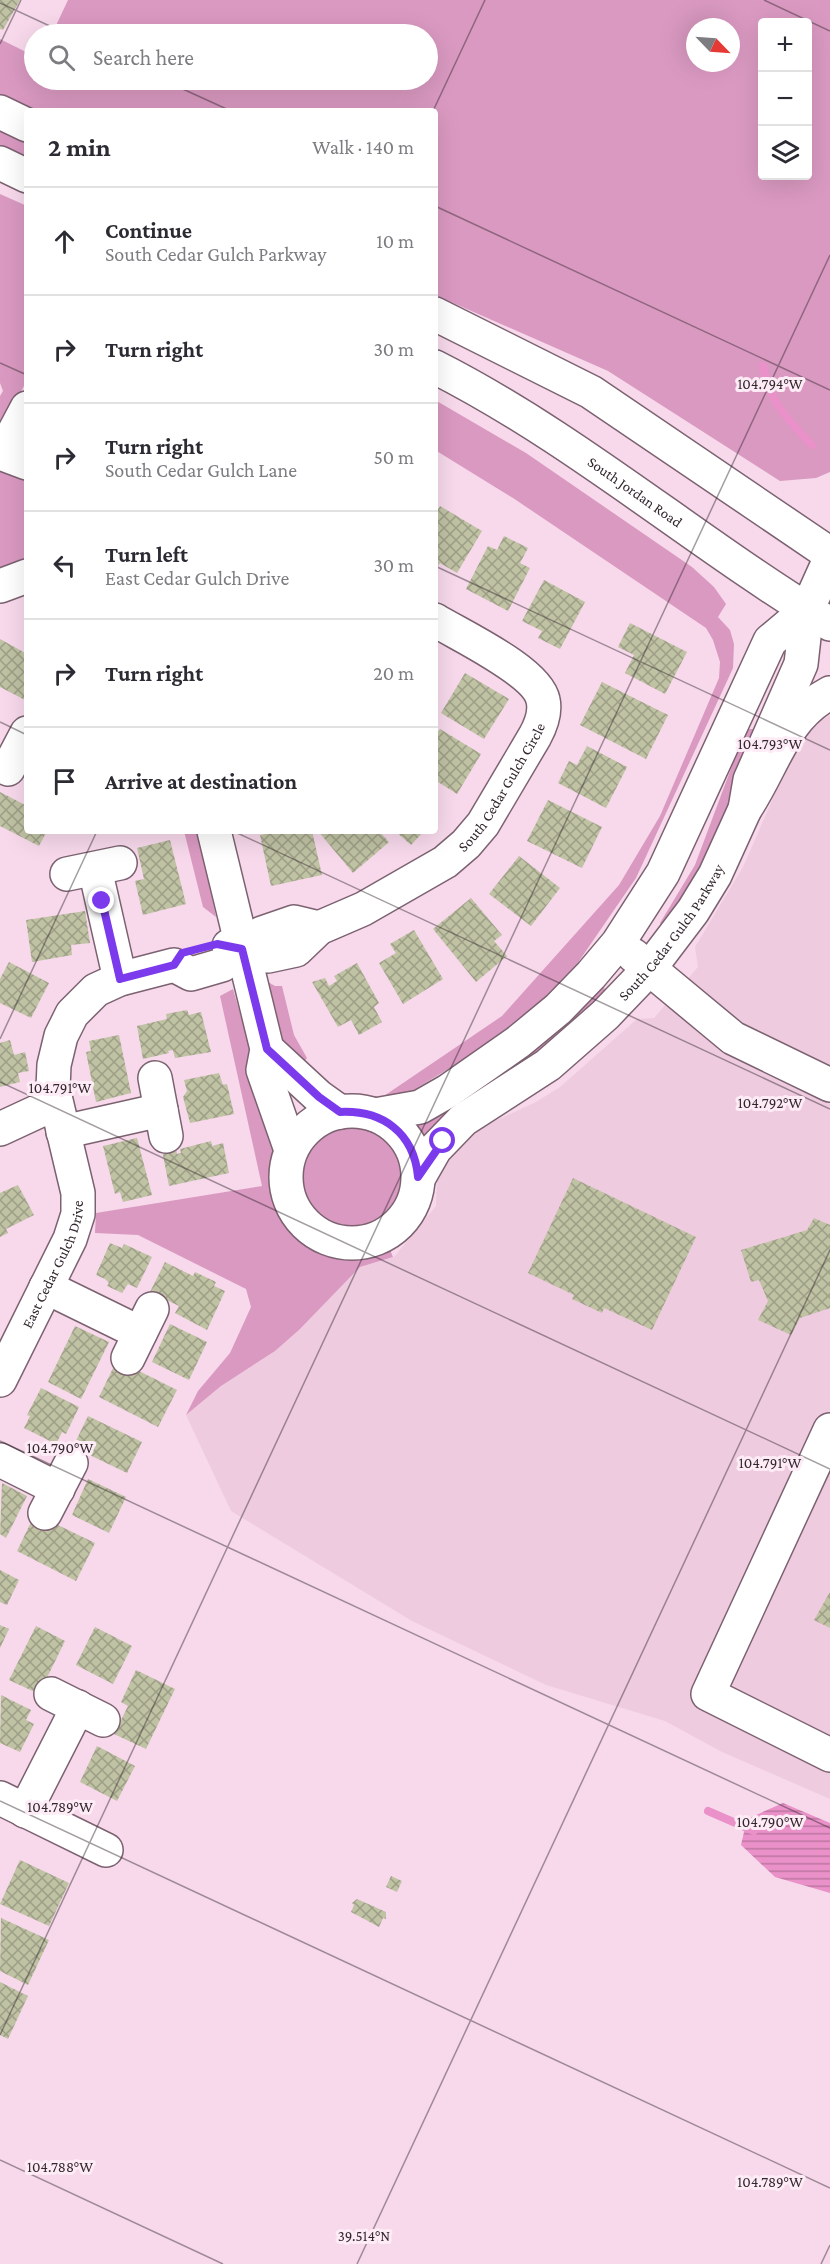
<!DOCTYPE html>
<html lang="en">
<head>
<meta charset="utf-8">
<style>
  :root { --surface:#fff; --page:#f7f7f7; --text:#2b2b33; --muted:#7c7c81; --line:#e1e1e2 }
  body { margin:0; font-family:"Crimson Pro",serif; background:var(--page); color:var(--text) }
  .controls { position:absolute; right:18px; top:18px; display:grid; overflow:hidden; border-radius:6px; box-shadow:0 6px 24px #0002 }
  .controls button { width:54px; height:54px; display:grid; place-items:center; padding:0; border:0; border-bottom:2px solid var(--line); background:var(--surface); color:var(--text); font:30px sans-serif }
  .compass { position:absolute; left:686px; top:18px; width:54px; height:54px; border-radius:50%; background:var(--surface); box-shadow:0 6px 24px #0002; rotate:115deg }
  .stop { position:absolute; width:18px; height:18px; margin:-14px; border:4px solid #7c3aed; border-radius:50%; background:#fff }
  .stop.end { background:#7c3aed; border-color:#fff; box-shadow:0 2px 6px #0008 }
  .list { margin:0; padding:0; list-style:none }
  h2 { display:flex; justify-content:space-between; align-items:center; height:78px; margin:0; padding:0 24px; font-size:26px }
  h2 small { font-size:20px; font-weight:400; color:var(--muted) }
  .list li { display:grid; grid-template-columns:39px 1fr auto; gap:18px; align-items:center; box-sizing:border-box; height:108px; padding:0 24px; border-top:2px solid var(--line) }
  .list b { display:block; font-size:22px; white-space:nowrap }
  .list p { margin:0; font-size:20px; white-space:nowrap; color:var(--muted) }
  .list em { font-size:20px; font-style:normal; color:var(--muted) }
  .icon { flex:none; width:33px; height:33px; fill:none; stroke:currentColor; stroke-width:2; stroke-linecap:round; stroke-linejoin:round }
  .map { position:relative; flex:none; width:830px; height:2264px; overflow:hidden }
  .search { position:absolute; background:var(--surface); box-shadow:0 6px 24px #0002; left:24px; top:24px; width:414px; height:66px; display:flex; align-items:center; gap:15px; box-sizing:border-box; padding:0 21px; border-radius:33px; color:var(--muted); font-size:22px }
  .panel { position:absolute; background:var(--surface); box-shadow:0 6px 24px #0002; left:24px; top:108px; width:414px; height:726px; border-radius:6px }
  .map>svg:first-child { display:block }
  .built { fill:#efcbe0 }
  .green { fill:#da99c1; fill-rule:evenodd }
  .water { fill:url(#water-rules) }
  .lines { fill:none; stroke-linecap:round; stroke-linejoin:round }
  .stream { stroke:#e991c8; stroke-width:8 }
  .building { fill:url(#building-cross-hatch) }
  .minor-casing { stroke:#7c6271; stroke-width:36 }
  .major-casing { stroke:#7c6271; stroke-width:36 }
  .minor { stroke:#fff; stroke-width:33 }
  .major { stroke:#fff; stroke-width:33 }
  .route { stroke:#7c3aed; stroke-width:8 }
  .ticks { fill:none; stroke:#33272e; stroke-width:1.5; stroke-opacity:0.45 }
  .labels { text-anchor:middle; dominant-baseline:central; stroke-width:6; stroke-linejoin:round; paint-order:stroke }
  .street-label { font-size:15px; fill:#33272e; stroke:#fdebf5 }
  .ticks-label { font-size:15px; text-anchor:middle; fill:#33272e; stroke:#fdebf5; stroke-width:6; stroke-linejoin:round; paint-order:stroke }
</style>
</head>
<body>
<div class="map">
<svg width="830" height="2264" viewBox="0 0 830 2264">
  <defs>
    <pattern id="water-rules" width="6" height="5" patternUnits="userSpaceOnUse" patternTransform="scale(1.5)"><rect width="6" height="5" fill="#e991c8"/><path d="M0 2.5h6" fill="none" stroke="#bd76a3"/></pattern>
    <pattern id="building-cross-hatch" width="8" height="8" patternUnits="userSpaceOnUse" patternTransform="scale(1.5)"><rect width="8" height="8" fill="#c0c2a4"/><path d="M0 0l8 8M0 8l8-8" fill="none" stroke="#9d9e86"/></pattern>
  </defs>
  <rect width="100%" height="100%" fill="#f7d9eb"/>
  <polygon class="built" points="830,715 830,1799 720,1751 665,1721 546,1685 412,1621 231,1511 186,1415 221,1386 300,1329 360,1267 394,1257 436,1206 437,1179 452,1156 482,1127 536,1102 560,1087 637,1019 654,1018 698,967 695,947 743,867 792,755 816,724"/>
  <g class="green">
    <path d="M68,0H830V472L816,478L780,481L608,371L435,295V111H35L0,95V39L34,56V80H428V34H52ZM762,22H808V176H762ZM695,27H731V63H695Z"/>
    <polygon points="0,129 27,142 27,159 0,146"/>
    <polygon points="0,194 27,206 27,380 0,432 0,396 3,391 0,383"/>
    <polygon points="435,400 526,453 692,567 714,587 726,604 718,617 730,630 734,644 733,668 728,679 636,878 577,964 531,1012 476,1052 407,1094 378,1100 502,1016 619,885 660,816 719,678 720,662 713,640 706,628 513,498 435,450"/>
    <polygon points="0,462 27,472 27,567 0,577"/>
    <polygon points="749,729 755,729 760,736 698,872 662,925 660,923 695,865 745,731"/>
    <polygon points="184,831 199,831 216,917 203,907"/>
    <polygon points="268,982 275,986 282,986 294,1035 307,1058 300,1067 281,1037"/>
    <polygon points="602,984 607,993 577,1023 421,1145 402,1123"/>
    <polygon points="233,989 279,1149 278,1191 287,1215 302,1233 333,1250 354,1253 388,1245 393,1257 360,1267 300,1329 275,1351 221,1386 186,1415 198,1391 230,1353 251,1307 246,1289 138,1235 95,1233 96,1213 262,1186 220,996"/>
    <circle cx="352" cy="1178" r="58"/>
  </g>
  <polygon class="water" points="783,1803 830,1823 830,1893 775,1877 741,1845 747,1819"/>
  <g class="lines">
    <g class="stream">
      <path d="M763,366C771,404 786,418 812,445"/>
      <polyline points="708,1811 754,1831"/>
    </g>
  </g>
  <g class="building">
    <polygon points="0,0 20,0 3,30 0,29"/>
    <polygon points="440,506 482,531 457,573 440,563 435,570 435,514"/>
    <polygon points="504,536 528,548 520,563 530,568 508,611 466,589 488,546 497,550"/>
    <polygon points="544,580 585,602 560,649 538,638 542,631 522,621"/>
    <polygon points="630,623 687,652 665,694 625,673 634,655 618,647"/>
    <polygon points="0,639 27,654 27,701 0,687"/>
    <polygon points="465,673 509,699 484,739 441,713"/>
    <polygon points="602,682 668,715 646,759 580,725"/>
    <polygon points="440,729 481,754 457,794 435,780 435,734"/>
    <polygon points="587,746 627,767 606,808 558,783 569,761 577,765"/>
    <polygon points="0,792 27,806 27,831 47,831 39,846 0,826"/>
    <polygon points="548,800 602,827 582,868 527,841"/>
    <polygon points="279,831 312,831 322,875 271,886 260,835"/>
    <polygon points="318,831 379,831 389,842 353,873"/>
    <polygon points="395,831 424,831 411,845"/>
    <polygon points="170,840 186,904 143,915 135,881 144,879 137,848"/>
    <polygon points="519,856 560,888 531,926 489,894"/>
    <polygon points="471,898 502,935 494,941 507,956 476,982 433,929"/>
    <polygon points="85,911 90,943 71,945 72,955 32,962 26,920"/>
    <polygon points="414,930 443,979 403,1004 379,963 396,953 390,944"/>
    <polygon points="9,962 49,983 31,1018 0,1003 0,979"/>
    <polygon points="357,963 379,1003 374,1007 382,1022 359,1035 351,1020 338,1027 312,982 325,978 329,986 337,981 334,976"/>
    <polygon points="187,1010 189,1015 201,1012 211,1052 175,1058 173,1050 168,1051 169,1053 143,1059 137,1026 167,1019 166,1014"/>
    <polygon points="119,1035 131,1093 96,1102 86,1052 91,1051 89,1041"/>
    <polygon points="10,1040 14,1055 25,1052 29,1071 18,1073 20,1082 0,1087 0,1043"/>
    <polygon points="219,1073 223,1085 227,1084 234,1114 190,1123 183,1097 187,1091 184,1080"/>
    <polygon points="137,1138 152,1195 123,1202 120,1192 115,1194 103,1146"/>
    <polygon points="211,1141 212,1146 223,1143 229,1173 169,1186 162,1150 176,1148 177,1154 181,1153 180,1149"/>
    <polygon points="573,1178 696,1237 652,1330 604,1308 602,1313 572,1299 574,1295 528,1273"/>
    <polygon points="18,1185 34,1215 6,1229 8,1233 0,1237 0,1193"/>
    <polygon points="814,1218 830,1225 830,1308 800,1318 791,1335 758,1320 768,1301 759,1280 751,1282 741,1250 807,1230"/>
    <polygon points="110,1243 122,1248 124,1244 152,1257 137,1288 128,1284 122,1293 107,1286 109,1283 105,1279 96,1275"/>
    <polygon points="165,1262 193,1276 195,1272 216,1282 214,1286 225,1291 207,1330 175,1313 179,1306 150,1292"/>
    <polygon points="170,1324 207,1342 189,1380 152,1362"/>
    <polygon points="75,1326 109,1342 81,1399 48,1382"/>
    <polygon points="117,1360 177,1390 158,1427 99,1397"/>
    <polygon points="41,1388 79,1407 66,1434 62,1432 56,1444 24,1428 30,1416 27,1415"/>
    <polygon points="88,1416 142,1442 127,1473 73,1447"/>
    <polygon points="88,1479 126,1497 109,1533 72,1515"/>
    <polygon points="2,1483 27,1496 6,1538 0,1534"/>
    <polygon points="35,1514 95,1543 76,1581 17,1551"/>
    <polygon points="0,1570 19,1580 7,1605 0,1602"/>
    <polygon points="830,1592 830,1628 814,1620"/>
    <polygon points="0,1625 9,1629 0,1648"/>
    <polygon points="36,1626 65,1641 39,1694 9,1680"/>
    <polygon points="95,1627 132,1646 113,1684 76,1665"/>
    <polygon points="136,1670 175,1689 146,1749 114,1734 128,1706 121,1702"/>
    <polygon points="1,1695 31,1710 26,1720 34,1724 20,1752 0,1743"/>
    <polygon points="97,1746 135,1766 117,1801 80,1782"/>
    <polygon points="20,1860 69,1883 49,1926 0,1904"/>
    <polygon points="391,1876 402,1881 397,1892 386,1887"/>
    <polygon points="357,1899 386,1912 386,1919 383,1918 379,1927 351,1912 354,1905 352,1903"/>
    <polygon points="1,1918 49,1940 28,1985 0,1971"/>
    <polygon points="0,1982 28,1996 8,2039 0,2035"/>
  </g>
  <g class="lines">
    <defs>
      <g id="minor">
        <polyline points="0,448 11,438 27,408"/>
        <polyline points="0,453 27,463"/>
        <polyline points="0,586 27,576"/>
        <polyline points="8,769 27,733"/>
        <polyline points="214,831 267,1049 263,1070 291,1150"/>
        <polyline points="95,869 120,979"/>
        <polyline points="67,874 120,863"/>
        <path id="s1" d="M229,946L268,956L296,950L319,928L363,909L445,862L466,844L483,824L535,736C541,725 546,713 543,700C537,671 461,636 435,620"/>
        <polyline points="633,955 733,1038 830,1085"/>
        <polyline points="267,1049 319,1097 340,1112"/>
        <polyline points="155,1078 166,1136"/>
        <circle cx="352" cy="1177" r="66"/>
        <polyline points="375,1115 420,1107 448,1091 518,1042 558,1009 591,975 618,943 663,873 770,641 807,610"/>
        <polyline points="0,1129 56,1103"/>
        <polyline points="63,1132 161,1110"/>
        <path id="s2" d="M419,1177L435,1149L463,1120L548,1065L605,1015L649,969L693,911L715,875L745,809L750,780L801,664L807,610L830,559"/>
        <polyline points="46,1287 140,1333"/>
        <polyline points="128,1358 152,1309"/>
        <path id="s3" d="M0,1380L70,1239L78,1214V1193L53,1088L54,1065L61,1036L72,1014L96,990L120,979L174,965L191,974L222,965L262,933L294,922L319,928"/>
        <polyline points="830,1430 708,1694 830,1755"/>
        <polyline points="0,1460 58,1489"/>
        <polyline points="45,1513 71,1463"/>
        <polyline points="51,1694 103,1720"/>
        <polyline points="0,1798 106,1850"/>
        <polyline points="25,1811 78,1707"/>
      </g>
      <g id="major">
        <polyline points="0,112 27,125"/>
        <polyline points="0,163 27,176"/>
        <polyline points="435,314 591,392 830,554"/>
        <path id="s4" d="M435,367C575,438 696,543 830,624"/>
        <path d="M745,809C773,768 783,717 830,693"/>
      </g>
    </defs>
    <use href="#minor" class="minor-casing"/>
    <use href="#major" class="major-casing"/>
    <use href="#minor" class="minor"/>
    <use href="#major" class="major"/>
  </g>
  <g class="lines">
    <path class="route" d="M102,901L120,979L174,965L182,953L217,944L242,949L267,1049L319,1097L340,1112C383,1110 414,1133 418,1177L443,1141"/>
  </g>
  <path class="ticks" d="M764,0L830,31M0,3L67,34M0,44L21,0M163,80L231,111M433,111L485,0M435,206L830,390M0,363L27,375M435,566L830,750M0,722L27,735M233,831L830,1109M0,1039L97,831M0,1082L830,1469M0,1441L830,1828M0,1801L830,2188M0,2035L830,255M0,2160L223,2264M357,2264L830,1250M821,2264L830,2245"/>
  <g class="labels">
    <g class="street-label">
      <text stroke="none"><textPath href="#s4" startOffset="236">South Jordan Road</textPath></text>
      <text stroke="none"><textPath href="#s1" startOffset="338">South Cedar Gulch Circle</textPath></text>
      <text stroke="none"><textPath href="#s2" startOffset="356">South Cedar Gulch Parkway</textPath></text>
      <text stroke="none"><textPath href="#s3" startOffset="128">East Cedar Gulch Drive</textPath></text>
    </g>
  </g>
  <g class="ticks-label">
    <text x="770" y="389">104.794°W</text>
    <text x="770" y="749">104.793°W</text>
    <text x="60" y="1093">104.791°W</text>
    <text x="770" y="1108">104.792°W</text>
    <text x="60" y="1453">104.790°W</text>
    <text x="770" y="1468">104.791°W</text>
    <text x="60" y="1812">104.789°W</text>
    <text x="770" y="1827">104.790°W</text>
    <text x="60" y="2172">104.788°W</text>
    <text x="770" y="2187">104.789°W</text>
    <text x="364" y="2241">39.514°N</text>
  </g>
</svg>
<div class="controls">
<button>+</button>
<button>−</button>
<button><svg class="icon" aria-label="layers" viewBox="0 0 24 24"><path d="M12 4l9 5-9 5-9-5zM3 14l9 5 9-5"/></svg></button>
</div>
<svg class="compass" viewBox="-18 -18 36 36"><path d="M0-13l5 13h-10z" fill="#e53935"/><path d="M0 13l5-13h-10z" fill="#7c7c81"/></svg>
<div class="stop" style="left:443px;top:1141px"></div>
<div class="stop end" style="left:102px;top:901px"></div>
<div class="search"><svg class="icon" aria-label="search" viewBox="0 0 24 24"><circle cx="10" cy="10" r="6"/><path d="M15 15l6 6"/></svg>Search here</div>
<section class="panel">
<h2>2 min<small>Walk · 140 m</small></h2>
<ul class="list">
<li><svg class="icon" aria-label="ahead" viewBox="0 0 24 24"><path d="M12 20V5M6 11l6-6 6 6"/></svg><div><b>Continue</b><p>South Cedar Gulch Parkway</p></div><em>10 m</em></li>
<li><svg class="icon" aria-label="right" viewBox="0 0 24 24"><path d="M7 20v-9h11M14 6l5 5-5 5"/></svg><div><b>Turn right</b></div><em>30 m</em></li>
<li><svg class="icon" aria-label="right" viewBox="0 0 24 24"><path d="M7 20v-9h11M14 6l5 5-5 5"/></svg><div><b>Turn right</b><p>South Cedar Gulch Lane</p></div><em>50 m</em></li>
<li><svg class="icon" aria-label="left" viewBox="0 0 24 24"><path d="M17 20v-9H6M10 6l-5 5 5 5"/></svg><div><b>Turn left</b><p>East Cedar Gulch Drive</p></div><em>30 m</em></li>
<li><svg class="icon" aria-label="right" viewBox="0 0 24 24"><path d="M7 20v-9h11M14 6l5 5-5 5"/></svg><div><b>Turn right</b></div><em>20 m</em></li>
<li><svg class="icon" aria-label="arrive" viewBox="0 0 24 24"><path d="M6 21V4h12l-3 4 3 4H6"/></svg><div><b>Arrive at destination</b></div></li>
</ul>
</section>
</div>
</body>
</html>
